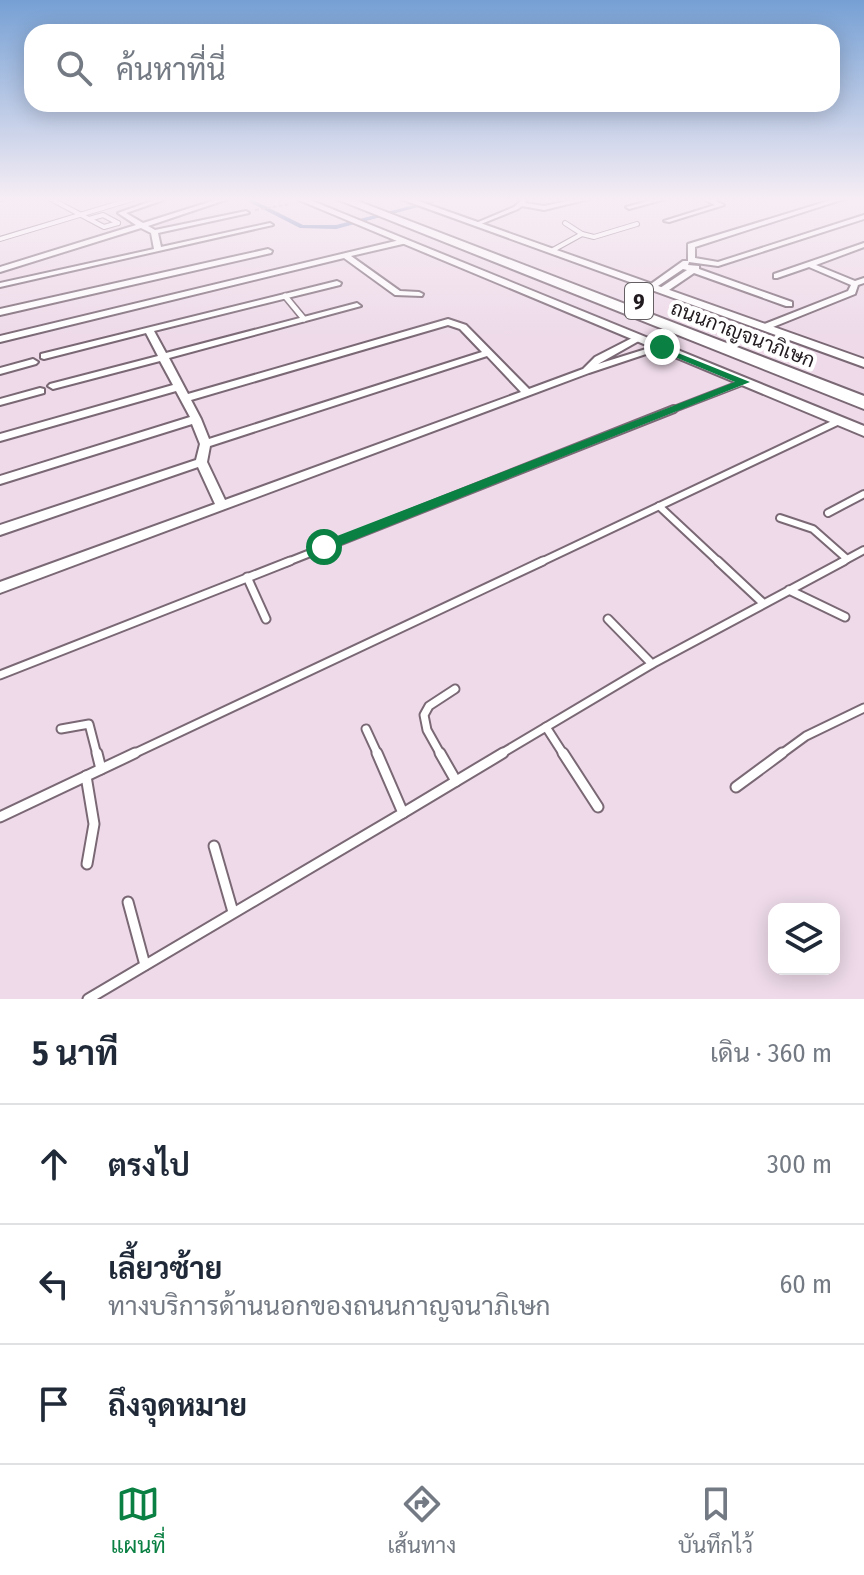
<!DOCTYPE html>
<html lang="th">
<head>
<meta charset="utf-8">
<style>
  :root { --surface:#fff; --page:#f6f6f7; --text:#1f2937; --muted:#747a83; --line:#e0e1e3; --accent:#0b8043 }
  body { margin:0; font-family:"Fira Sans Condensed",Sarabun,sans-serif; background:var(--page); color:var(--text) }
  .controls { position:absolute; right:24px; bottom:24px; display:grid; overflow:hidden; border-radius:16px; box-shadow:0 4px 20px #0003 }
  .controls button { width:72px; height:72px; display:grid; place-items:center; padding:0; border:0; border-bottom:2px solid var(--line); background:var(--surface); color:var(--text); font:40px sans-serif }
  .stop { position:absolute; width:24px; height:24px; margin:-18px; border:6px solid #0b8043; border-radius:50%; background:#fff }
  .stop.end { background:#0b8043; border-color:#fff; box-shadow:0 2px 8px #0008 }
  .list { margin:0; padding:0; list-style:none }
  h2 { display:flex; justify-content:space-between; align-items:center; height:104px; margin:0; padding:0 32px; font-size:34px }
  h2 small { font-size:26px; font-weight:400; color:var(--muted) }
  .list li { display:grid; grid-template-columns:52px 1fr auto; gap:24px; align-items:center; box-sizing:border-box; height:120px; padding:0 32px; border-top:2px solid var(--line) }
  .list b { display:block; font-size:30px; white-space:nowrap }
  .list p { margin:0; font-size:26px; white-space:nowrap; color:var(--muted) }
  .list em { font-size:26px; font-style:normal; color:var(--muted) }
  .icon { flex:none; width:44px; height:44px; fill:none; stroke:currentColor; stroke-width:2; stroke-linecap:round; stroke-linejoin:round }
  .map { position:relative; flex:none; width:864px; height:999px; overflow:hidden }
  .search { position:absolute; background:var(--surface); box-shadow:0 4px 20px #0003; left:24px; right:24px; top:24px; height:88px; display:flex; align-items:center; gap:20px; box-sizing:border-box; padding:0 28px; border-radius:24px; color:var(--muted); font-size:30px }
  .sheet { height:464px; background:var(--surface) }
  nav { display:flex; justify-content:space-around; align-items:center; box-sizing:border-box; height:112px; border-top:2px solid var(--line); background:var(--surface); font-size:22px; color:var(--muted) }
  nav a { display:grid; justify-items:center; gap:4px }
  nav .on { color:var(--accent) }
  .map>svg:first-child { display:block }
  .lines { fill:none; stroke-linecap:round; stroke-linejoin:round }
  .canal { fill:#6c82b7; fill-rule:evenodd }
  .service-far4-casing { stroke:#7a6875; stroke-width:6 }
  .service-far3-casing { stroke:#7a6875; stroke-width:8 }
  .service-far2-casing { stroke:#7a6875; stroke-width:10 }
  .service-far1-casing { stroke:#7a6875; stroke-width:11 }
  .service-casing { stroke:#7a6875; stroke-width:13 }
  .minor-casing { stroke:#7a6875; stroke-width:4 }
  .secondary-casing { stroke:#7a6875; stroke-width:4 }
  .motorway-casing { stroke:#7a6875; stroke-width:4 }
  .path { stroke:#b0a0ac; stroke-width:2; stroke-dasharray:4 2; stroke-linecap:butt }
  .service-far4 { stroke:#fff; stroke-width:4 }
  .service-far3 { stroke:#fff; stroke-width:5 }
  .service-far2 { stroke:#fff; stroke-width:6 }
  .service-far1 { stroke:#fff; stroke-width:7 }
  .service { stroke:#fff; stroke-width:9 }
  .minor { fill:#fff; fill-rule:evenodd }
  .secondary { fill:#fff; fill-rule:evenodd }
  .motorway { fill:#fff; fill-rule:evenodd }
  .route { fill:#0b8043 }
  .labels { text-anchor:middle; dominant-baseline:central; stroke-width:8; stroke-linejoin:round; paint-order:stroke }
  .far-street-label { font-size:20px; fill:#211a1f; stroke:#fff }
  .shield { fill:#fff; stroke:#645f62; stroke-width:2 }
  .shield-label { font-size:22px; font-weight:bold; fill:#211a1f }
</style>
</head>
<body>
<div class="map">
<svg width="864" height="999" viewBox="0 0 864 999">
  <rect width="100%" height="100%" fill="#eedae9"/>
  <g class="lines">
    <polygon class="canal" points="241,198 249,198 303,225 336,225 442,198 452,198 336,229 300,228"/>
    <defs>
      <g id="service-far4">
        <polyline points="49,198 104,227 118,223"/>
        <polyline points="0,199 4,198"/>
        <polyline points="89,219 103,215 118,223"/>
        <polyline points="582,234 594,237 637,224"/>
        <polyline points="0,239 136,198"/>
        <polyline points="553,250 582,234 565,223"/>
      </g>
      <g id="service-far3">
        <polyline points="285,296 304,319"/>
        <polyline points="669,411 744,382"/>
      </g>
      <g id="service-far2">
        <polyline points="659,506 720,563"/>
        <polyline points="828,513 864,494"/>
        <polyline points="780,518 813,529 847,559"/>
        <polyline points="285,563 674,409"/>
        <polyline points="539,563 839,421"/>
        <polyline points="840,563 864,550"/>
      </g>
      <g id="service-far1">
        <polyline points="718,561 763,603"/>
        <polyline points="247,577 266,619"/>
        <polyline points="789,590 845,617"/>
        <polyline points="608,619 652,664 844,561"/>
        <polyline points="0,675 290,561"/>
        <polyline points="546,727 564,755"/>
        <polyline points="61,729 89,724 97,755"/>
        <polyline points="366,729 378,755"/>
        <polyline points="131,755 543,561"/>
        <polyline points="441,755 427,730 424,715 429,706 455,689"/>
        <polyline points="499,755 652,664"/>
        <polyline points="780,755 806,736 864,708"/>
      </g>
      <g id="service">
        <polyline points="97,753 101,769"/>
        <polyline points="440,753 456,781"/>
        <polyline points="563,753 598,807"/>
        <polyline points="86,776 94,824 87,864"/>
        <polyline points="736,787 782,753"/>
        <polyline points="403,813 503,753"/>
        <polyline points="0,817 135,753"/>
        <polyline points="214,846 233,912"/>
        <polyline points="128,902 145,965"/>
        <polyline points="88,999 403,813 377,753"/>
      </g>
      <g id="minor">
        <polygon points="160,198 169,198 126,213 143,223 222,198 231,198 148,226 155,230 246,211 249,213 158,233 161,247 270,223 273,225 0,287 0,283 154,249 151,233 141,228 0,272 0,267 136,225 118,213"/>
        <polygon points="582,198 593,198 544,210 522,206 518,209 481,224 476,223 514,207 523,199 526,201 525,203 544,206"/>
        <polygon points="659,198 669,198 629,209 626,207"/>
        <polygon points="702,198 710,198 724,205 669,222 664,221 715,205"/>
        <polygon points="838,198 847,198 695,247 695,258 718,262 864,215 864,219 718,266 689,262 688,265 699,266 699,269 792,302 792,306 786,306 694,273 666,292 660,292 660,288 687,270 683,269 655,288 648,286 683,261 688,261 688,244"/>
        <polygon points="404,239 408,241 407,243 351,256 400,291 419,292 423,294 422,296 395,295 344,258 0,342 0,336"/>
        <polygon points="864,243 864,247 816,265 855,281 864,278 864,283 858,285 855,294 768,329 762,329 762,325 848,291 851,285 809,267 777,278 774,278 774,274"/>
        <polygon points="268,249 272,251 271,253 0,315 0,309"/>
        <path d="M337,281L341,283L340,285L154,331L166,353L357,303L361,306L169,358L188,394L448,319L466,325L529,389L583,369L595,357L636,336L639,335L644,338L598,364L659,345L662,344L667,347L589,373L0,593V582L215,504L198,467L0,535V525L196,460L200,444L192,424L0,484V476L190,417L176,391L0,441V434L173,385L160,361L53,389L48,386L50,384L158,356L146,333L44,359L41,358V354ZM448,325L460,329L482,352L209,439L201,419L191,400ZM487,356L521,392L225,500L207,462L210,446Z"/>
        <polygon points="33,359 38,362 36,364 0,374 0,368"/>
        <polygon points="40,388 44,389 44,393 0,405 0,399"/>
      </g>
      <g id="secondary">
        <polygon points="294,198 305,198 864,426 864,436"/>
        <polygon points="398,198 410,198 864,359 864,367"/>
      </g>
      <polygon id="motorway" points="334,198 350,198 864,396 864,409"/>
    </defs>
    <use href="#service-far4" class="service-far4-casing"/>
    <use href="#service-far3" class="service-far3-casing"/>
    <use href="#service-far2" class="service-far2-casing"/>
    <use href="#service-far1" class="service-far1-casing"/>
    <use href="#service" class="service-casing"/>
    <use href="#minor" class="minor-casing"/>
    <use href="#secondary" class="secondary-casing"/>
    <use href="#motorway" class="motorway-casing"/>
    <g class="path">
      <polyline points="183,198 189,201"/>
      <polyline points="278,203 283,198"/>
      <polyline points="255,210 291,204"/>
    </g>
    <use href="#service-far4" class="service-far4"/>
    <use href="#service-far3" class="service-far3"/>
    <use href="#service-far2" class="service-far2"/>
    <use href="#service-far1" class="service-far1"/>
    <use href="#service" class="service"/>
    <use href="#minor" class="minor"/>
    <use href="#secondary" class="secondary"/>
    <use href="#motorway" class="motorway"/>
  </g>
  <linearGradient id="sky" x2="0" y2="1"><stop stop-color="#76a0d4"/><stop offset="0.59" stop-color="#f7eef5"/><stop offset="1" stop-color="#f7eef5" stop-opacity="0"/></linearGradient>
  <rect width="864" height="338" fill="url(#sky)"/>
  <polygon class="route" points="658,345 750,382 329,550 319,550 319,543 735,382 658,350"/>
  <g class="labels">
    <g class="far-street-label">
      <text transform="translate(743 334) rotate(21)">ถนนกาญจนาภิเษก</text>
    </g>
    <rect class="shield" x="625" y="283" width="28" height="36" rx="6"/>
    <g class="shield-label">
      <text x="639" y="301">9</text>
    </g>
  </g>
</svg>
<div class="controls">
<button><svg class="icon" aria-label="layers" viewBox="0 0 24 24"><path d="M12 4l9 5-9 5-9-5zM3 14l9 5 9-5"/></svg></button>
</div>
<div class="stop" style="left:324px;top:547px"></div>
<div class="stop end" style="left:662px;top:347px"></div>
<div class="search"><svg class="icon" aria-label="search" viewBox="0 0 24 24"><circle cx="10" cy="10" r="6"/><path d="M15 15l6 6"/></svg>ค้นหาที่นี่</div>
</div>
<section class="sheet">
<h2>5 นาที<small>เดิน · 360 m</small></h2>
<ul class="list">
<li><svg class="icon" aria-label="ahead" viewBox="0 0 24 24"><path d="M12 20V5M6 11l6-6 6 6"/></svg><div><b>ตรงไป</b></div><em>300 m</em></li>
<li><svg class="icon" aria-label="left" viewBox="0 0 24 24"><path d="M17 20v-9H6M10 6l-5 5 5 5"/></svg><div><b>เลี้ยวซ้าย</b><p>ทางบริการด้านนอกของถนนกาญจนาภิเษก</p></div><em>60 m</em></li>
<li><svg class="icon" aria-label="arrive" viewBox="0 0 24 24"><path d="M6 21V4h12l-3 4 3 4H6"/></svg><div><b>ถึงจุดหมาย</b></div></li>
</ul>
</section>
<nav>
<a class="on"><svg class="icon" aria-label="map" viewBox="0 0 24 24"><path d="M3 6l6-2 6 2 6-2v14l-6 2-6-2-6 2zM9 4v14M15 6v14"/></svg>แผนที่</a>
<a><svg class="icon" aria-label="directions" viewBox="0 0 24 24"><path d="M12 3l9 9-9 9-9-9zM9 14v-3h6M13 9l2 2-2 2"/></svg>เส้นทาง</a>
<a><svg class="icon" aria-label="saved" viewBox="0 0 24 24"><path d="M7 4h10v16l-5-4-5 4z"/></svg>บันทึกไว้</a>
</nav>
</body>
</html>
